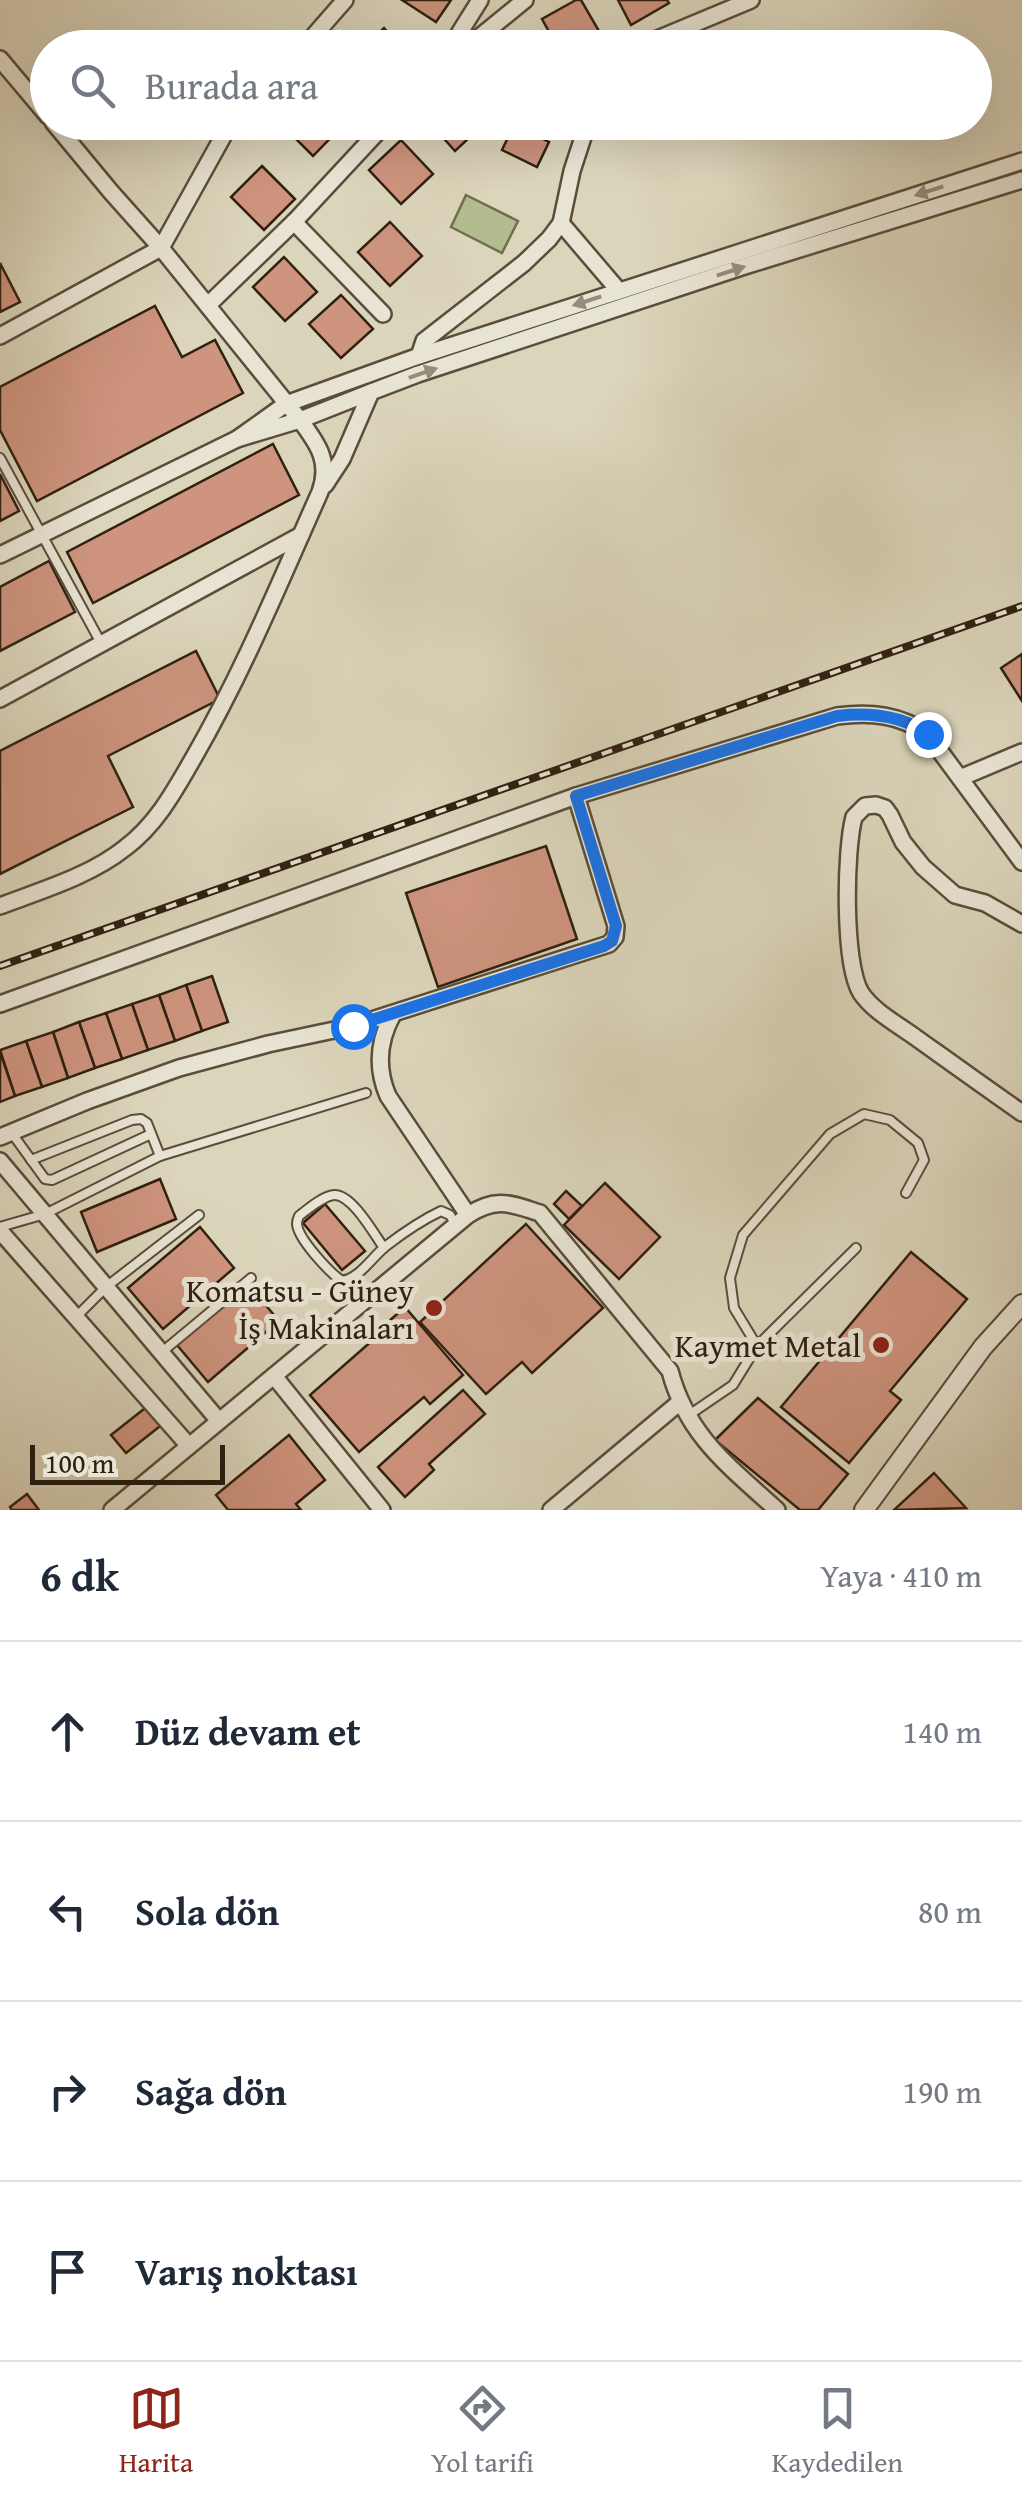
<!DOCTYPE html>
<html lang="tr">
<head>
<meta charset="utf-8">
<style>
  :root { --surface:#fff; --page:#f2f2f3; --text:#1f2937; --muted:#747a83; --line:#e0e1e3; --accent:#8f2418 }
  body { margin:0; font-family:"Gentium Book Plus",serif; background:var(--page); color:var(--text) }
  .scale { position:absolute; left:30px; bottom:25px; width:195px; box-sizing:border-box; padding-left:10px; border:5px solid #2f2010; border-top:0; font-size:28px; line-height:35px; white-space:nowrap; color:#2f2010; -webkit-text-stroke:8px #e8e4d3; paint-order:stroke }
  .stop { position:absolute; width:30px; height:30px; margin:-22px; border:8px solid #1a73e8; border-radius:50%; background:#fff }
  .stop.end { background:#1a73e8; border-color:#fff; box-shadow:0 2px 10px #0008 }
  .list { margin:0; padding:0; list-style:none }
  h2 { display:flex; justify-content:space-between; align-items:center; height:130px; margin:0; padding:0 40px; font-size:42px }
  h2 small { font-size:32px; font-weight:400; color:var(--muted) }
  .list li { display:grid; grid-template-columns:65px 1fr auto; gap:30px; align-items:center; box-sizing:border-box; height:180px; padding:0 40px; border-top:2px solid var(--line) }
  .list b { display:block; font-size:38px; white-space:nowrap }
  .list em { font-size:32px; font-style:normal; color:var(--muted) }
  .icon { flex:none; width:55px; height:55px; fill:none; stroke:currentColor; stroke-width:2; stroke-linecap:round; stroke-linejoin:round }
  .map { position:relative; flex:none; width:1022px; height:1510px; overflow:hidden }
  .search { position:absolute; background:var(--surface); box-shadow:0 10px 40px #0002; left:30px; right:30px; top:30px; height:110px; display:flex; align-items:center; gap:25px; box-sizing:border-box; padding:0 35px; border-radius:55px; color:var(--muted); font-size:38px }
  .sheet { height:850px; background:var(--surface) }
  nav { display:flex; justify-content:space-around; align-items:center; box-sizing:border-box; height:140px; border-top:2px solid var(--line); background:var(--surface); font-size:28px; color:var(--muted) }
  nav a { display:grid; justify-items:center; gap:5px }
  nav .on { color:var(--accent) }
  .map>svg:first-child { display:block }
  .green { fill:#b3bc8e; stroke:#716e4f; stroke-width:2.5 }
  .building { fill:#ce947e; stroke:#2f2010; stroke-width:2.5 }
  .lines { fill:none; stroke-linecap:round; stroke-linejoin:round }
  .service-casing { stroke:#5a4d3b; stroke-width:12 }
  .minor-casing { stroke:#5a4d3b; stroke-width:20 }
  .tertiary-casing { stroke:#5a4d3b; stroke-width:22 }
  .service { stroke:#e8e4d3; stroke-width:8 }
  .minor { stroke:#e8e4d3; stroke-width:15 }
  .tertiary { stroke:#e8e4d3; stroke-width:18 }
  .rail-casing { stroke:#2f2010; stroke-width:8 }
  .rail { stroke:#e8e4d3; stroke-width:4; stroke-dasharray:11; stroke-linecap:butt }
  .oneway { fill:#958c7b }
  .route { stroke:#1a73e8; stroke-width:12 }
  .poi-dot { fill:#8f2418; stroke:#e8e4d3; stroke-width:4 }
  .labels { text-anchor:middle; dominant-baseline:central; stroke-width:10; stroke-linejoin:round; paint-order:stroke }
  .poi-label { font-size:32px; fill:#2f2010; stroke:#e8e4d3; text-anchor:end }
</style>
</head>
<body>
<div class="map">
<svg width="1022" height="1510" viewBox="0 0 1022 1510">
  <rect width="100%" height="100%" fill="#dbd5bb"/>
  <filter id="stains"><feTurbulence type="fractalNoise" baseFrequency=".002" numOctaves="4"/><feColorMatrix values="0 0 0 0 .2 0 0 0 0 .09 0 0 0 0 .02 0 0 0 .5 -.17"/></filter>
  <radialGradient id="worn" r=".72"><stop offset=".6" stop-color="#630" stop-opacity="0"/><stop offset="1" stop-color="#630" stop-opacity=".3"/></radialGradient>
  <polygon class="green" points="466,195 518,221 502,253 451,227"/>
  <g class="building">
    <polygon points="402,0 451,0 436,22"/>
    <polygon points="576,0 581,0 603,38 586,48 558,48 542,19"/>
    <polygon points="618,0 667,0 669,3 631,25"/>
    <polygon points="384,28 401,48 363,48"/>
    <polygon points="341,122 343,125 313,156 280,123"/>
    <polygon points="429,122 486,122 455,151"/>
    <polygon points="514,125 549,142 537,167 502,150"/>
    <polygon points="401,140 433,174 401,204 369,170"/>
    <polygon points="262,166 295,199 264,230 231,197"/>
    <polygon points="390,222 422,256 390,286 358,252"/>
    <polygon points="284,257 317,292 285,321 253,287"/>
    <polygon points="0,263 20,302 0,312"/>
    <polygon points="341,295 373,329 341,358 309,324"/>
    <polygon points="155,306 182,357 215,340 243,393 37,501 0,430 0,387"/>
    <polygon points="273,444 299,495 93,603 67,552"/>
    <polygon points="0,474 19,511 0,521"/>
    <polygon points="49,561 75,612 0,651 0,587"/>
    <polygon points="196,651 220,699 108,756 133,807 0,874 0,751"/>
    <polygon points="1022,654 1022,701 1001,668"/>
    <polygon points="546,846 577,939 438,987 406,893"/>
    <polygon points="212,976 228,1022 202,1031 186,985"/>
    <polygon points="186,985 202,1031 175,1041 159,995"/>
    <polygon points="159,995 175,1041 148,1050 132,1004"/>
    <polygon points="132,1004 148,1050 122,1059 106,1013"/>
    <polygon points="106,1013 122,1059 95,1068 79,1022"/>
    <polygon points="79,1022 95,1068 68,1078 53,1032"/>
    <polygon points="53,1032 68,1078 42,1087 26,1041"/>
    <polygon points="26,1041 42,1087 15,1096 0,1050"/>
    <polygon points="0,1052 15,1096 0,1102"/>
    <polygon points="160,1179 176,1219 97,1252 81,1212"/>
    <polygon points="605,1183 660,1237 619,1279 564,1225"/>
    <polygon points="566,1191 582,1206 569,1219 554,1204"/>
    <polygon points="325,1204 365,1251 342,1270 303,1223"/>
    <polygon points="526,1224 603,1308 532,1373 522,1362 486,1394 420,1322"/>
    <polygon points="200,1227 234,1268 163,1329 128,1288"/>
    <polygon points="911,1252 967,1299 890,1391 901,1400 849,1463 781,1407"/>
    <polygon points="248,1284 279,1321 208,1382 177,1345"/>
    <polygon points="405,1307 463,1375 430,1404 424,1397 359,1452 310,1395 374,1339 372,1336"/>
    <polygon points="463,1390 485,1414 429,1464 434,1470 405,1497 378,1467"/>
    <polygon points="758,1398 848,1474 818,1510 800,1510 715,1440"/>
    <polygon points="149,1405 164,1423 126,1453 111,1435"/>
    <polygon points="289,1435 325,1480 296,1504 301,1510 228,1510 216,1495"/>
    <polygon points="934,1473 966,1508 894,1510"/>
    <polygon points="27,1494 39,1510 12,1510 10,1507"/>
  </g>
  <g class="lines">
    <defs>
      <g id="service">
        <polyline points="0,458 101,643"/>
        <polyline points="11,1132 45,1179 52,1180 151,1134"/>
        <polyline points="31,1160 132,1120 141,1119 147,1123 160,1156"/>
        <polyline points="0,1227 45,1214 160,1156 366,1093"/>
        <path d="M384,1248C374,1234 352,1194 334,1195C323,1196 308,1209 299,1216C298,1218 297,1221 297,1224C298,1239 330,1273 342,1281C360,1278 372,1257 386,1246C403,1233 422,1220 441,1211L450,1215L456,1225"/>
        <polyline points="77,1316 106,1287 199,1215"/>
        <polyline points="757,1346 856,1248"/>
        <polyline points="162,1352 251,1278"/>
        <polyline points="689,1415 733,1385 757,1346 734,1308 730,1278 743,1235 830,1134 864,1114 890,1120 918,1143 924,1160 906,1193"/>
      </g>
      <g id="minor">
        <polyline points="303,48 345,0"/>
        <polyline points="450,48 480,0"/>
        <polyline points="466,48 525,0"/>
        <polyline points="636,48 751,0"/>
        <polyline points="0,59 48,116"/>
        <polyline points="294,222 383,314"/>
        <polyline points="561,223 619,291"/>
        <polyline points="208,305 294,222 387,122"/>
        <polyline points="0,336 161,248 231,122"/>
        <polyline points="419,356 424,341 524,263 549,239 561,223 572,171 588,122"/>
        <polyline points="237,439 286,404 419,356 1022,161"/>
        <polyline points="325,485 342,459 371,392 418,374 745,266 1022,180"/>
        <polyline points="0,555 237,439 300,420 371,392"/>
        <polyline points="0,699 301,535"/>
        <polyline points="960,778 1022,752"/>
        <path d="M0,906C42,890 90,876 125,848C157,824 175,790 194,757C243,672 280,582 320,492C331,462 318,444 300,420L161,248L111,192L53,122"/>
        <path d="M1022,924L985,903L955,895L923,867L903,842L890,815L885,808L876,805L865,806L854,817C845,850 843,964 861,993C873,1011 897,1024 915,1037C950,1062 986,1088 1022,1113"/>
        <path d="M0,1004L576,796L837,716C870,712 901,714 928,735L1022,862"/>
        <path d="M393,1014C378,1041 376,1068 388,1096L468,1215"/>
        <polyline points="0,1137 87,1101 179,1068 268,1044 353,1026 609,944 615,937 616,926 576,796"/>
        <polyline points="0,1161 219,1421"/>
        <polyline points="0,1231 189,1446"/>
        <polyline points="274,1376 382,1510"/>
        <path d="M112,1510L468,1215C497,1196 511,1204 540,1213L670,1371C687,1436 730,1467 777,1510"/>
        <polyline points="551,1510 680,1402"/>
      </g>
      <polyline id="tertiary" points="864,1510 983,1347 1022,1304"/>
    </defs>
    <use href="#service" class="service-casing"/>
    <use href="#minor" class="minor-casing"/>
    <use href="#tertiary" class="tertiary-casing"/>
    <use href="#service" class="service"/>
    <use href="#minor" class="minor"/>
    <use href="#tertiary" class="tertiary"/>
    <defs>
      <polyline id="rail" points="0,966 1022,606"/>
    </defs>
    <use href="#rail" class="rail-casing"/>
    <use href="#rail" class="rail"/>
  </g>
  <defs><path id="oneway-solid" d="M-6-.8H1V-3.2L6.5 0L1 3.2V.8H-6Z" transform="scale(2.5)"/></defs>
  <g class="oneway">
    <use href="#oneway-solid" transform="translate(929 191) rotate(162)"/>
    <use href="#oneway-solid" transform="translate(731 271) rotate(-18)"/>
    <use href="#oneway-solid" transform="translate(587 301) rotate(162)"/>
    <use href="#oneway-solid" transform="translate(423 373) rotate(-19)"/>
  </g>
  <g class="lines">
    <path class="route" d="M353,1026L604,946L612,941L616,926L576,796L837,716C870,712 901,715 928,734"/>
  </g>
  <g class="poi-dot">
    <circle cx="434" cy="1308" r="10"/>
    <circle cx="881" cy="1345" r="10"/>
  </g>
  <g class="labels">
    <g class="poi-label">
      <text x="414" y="1290">Komatsu - Güney<tspan x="414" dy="37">İş Makinaları</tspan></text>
      <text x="861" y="1345">Kaymet Metal</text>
    </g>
  </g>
  <rect width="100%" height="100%" filter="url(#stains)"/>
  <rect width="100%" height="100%" fill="url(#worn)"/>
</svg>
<div class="scale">100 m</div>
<div class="stop" style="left:353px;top:1026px"></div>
<div class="stop end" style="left:928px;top:734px"></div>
<div class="search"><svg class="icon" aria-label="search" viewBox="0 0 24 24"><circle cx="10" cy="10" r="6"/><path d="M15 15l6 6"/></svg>Burada ara</div>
</div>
<section class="sheet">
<h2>6 dk<small>Yaya · 410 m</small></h2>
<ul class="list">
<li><svg class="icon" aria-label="ahead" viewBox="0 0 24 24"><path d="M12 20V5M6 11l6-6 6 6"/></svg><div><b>Düz devam et</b></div><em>140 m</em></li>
<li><svg class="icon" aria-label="left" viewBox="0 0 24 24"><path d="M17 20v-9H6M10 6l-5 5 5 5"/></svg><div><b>Sola dön</b></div><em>80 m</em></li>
<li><svg class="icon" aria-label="right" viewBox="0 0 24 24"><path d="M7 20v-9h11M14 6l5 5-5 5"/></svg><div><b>Sağa dön</b></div><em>190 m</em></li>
<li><svg class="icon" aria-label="arrive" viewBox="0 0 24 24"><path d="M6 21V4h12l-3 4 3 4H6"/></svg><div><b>Varış noktası</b></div></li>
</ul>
</section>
<nav>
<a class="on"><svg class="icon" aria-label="map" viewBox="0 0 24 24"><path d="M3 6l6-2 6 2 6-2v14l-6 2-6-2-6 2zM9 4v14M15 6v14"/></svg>Harita</a>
<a><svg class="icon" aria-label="directions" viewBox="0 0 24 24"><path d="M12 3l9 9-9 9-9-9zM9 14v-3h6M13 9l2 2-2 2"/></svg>Yol tarifi</a>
<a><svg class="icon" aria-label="saved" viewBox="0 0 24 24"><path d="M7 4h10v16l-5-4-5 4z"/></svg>Kaydedilen</a>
</nav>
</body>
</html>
